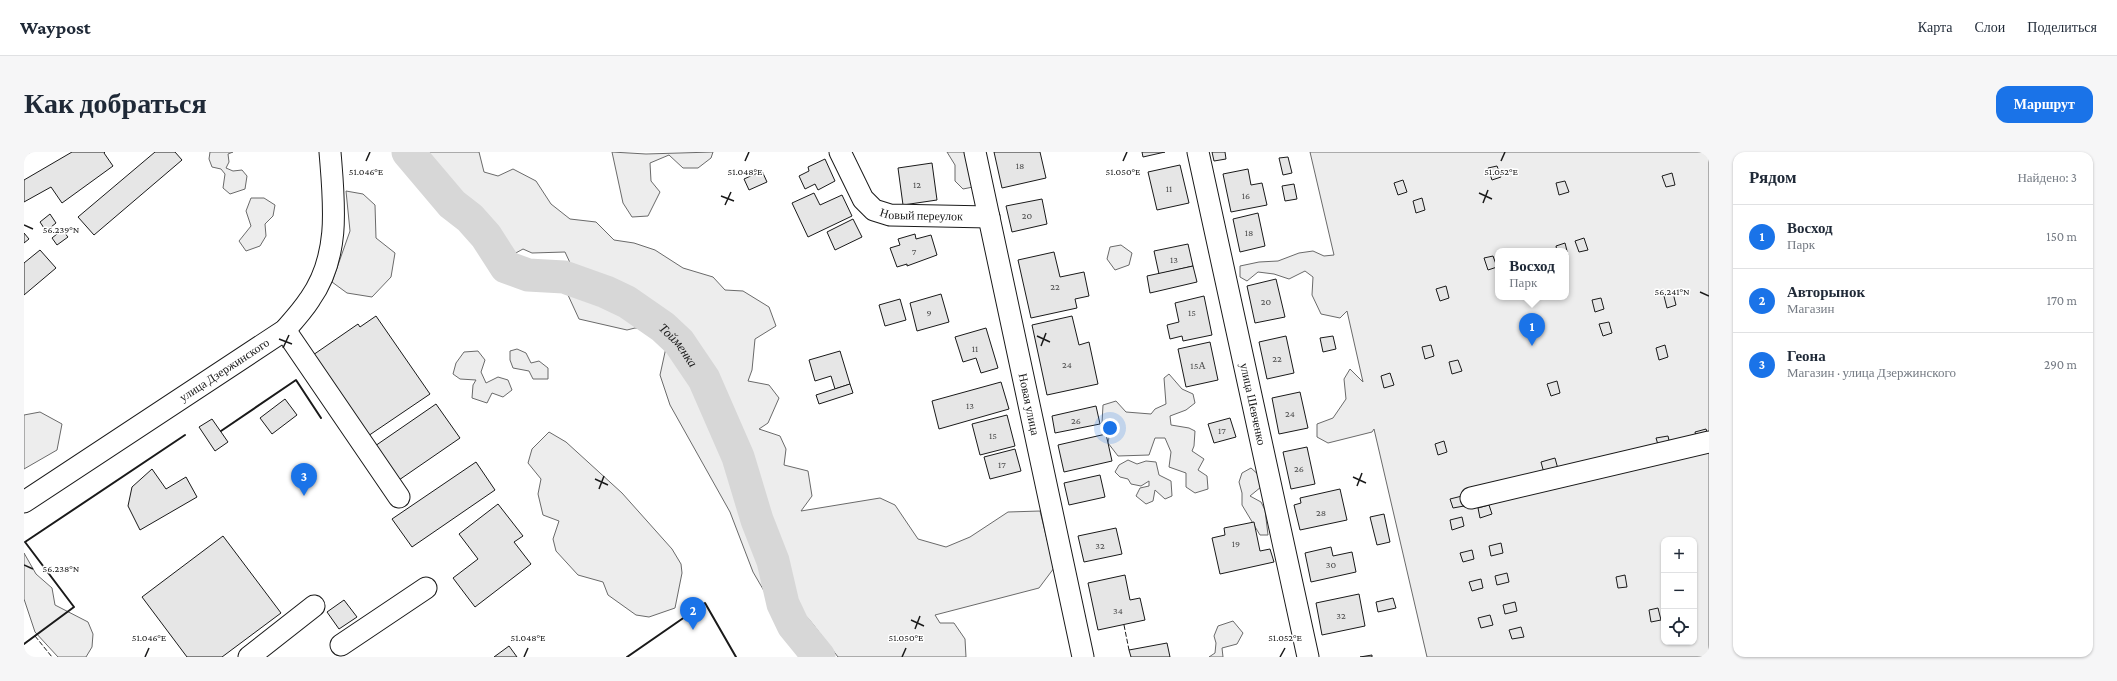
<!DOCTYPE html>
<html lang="ru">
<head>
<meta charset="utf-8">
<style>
  :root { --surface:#fff; --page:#f6f6f7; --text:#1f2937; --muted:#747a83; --line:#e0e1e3; --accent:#1a73e8 }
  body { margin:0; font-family:"Crimson Pro",serif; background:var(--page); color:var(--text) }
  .controls { position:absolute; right:12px; bottom:12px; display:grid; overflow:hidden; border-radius:8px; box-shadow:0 1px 3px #0004 }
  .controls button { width:36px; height:36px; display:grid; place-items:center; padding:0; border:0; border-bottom:1px solid var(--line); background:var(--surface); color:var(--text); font:20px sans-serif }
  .you { position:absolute; left:1086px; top:276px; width:14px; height:14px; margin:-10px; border:3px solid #fff; border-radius:50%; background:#1a73e8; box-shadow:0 0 0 6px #1a73e833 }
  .badge { display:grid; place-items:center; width:26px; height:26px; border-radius:50%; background:var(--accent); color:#fff; font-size:13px; font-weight:700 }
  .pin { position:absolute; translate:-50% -33px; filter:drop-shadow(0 1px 2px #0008) }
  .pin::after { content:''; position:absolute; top:21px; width:14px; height:12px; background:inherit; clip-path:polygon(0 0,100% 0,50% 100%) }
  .popup { position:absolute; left:1471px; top:96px; width:74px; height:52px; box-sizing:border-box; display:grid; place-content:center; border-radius:8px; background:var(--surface); filter:drop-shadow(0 1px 3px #0005); font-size:13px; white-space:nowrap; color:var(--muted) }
  .popup b { font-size:15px; color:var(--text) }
  .popup::after { content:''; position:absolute; left:50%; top:100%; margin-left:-8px; border:8px solid transparent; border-top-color:var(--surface) }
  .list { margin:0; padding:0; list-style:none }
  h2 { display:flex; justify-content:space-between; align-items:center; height:52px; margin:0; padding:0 16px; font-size:17px }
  h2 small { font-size:13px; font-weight:400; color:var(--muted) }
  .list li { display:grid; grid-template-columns:26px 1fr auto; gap:12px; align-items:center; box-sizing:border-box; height:64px; padding:0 16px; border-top:1px solid var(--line) }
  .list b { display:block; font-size:15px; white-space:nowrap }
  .list p { margin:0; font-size:13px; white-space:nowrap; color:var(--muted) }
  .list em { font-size:13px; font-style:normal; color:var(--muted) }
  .icon { flex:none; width:22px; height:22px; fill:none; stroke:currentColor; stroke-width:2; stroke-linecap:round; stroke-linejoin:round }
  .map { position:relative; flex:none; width:1685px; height:505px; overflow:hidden; border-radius:12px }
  header { display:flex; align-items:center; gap:24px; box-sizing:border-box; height:56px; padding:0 20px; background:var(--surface); border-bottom:1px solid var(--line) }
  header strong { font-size:19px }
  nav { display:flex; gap:22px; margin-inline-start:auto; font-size:14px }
  .intro { display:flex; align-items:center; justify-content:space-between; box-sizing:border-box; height:96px; padding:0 24px }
  h1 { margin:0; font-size:28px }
  .button { padding:10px 18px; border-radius:12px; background:var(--accent); color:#fff; font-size:14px; font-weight:700 }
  main { display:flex; gap:24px; padding:0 24px }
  aside { flex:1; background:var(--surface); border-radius:12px; box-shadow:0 1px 3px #0004 }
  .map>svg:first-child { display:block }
  .built { fill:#ededed; stroke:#6a6a6a; fill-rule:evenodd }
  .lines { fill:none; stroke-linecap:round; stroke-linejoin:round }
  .river { stroke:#d7d7d7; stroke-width:33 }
  .building { fill:#e6e6e6; stroke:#1a1a1a }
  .minor-casing { stroke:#1a1a1a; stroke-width:23 }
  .minor { stroke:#fff; stroke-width:21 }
  .fence { stroke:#1a1a1a; stroke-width:1; stroke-dasharray:5 2; stroke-linecap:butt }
  .wall { stroke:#1a1a1a; stroke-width:2 }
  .ticks { fill:none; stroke:#1a1a1a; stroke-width:1.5 }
  .labels { text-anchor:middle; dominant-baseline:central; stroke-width:3; stroke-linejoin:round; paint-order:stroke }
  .number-label { font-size:10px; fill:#4d4d4d }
  .street-label { font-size:12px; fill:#1a1a1a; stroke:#fff }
  .water-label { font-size:13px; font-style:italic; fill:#1a1a1a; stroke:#fff }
  .ticks-label { font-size:10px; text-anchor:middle; fill:#1a1a1a; stroke:#fff; stroke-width:3; stroke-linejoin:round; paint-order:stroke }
</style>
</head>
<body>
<header>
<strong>Waypost</strong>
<nav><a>Карта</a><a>Слои</a><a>Поделиться</a></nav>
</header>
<div class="intro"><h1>Как добраться</h1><a class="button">Маршрут</a></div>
<main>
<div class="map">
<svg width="1685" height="505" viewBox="0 0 1685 505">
  <rect width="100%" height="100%" fill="#fff"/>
  <g class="built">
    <polygon points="186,0 209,0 204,2 205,10 202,16 209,19 218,18 223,24 221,37 206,42 199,36 201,22 197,17 188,15 185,7"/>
    <polygon points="402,0 455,0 460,20 474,24 489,17 512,29 527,52 546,67 572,70 590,88 610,91 631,98 659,116 689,125 701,138 719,139 745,155 752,174 731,187 728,218 724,229 745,233 755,246 744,271 735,277 756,284 762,297 760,313 784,319 788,344 777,359 856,346 871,353 894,387 922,395 946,385 984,360 1016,359 1030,416 1015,436 911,463 916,471 930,471 941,487 942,505 814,505 788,471 765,445 743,444 729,420 706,360 646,253 636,223 643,191 639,182 630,177 611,176 603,178 555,167 538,130 548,115 541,100 508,101 499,97 490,102 471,96 460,77 423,46 410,26 406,7"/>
    <polygon points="588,0 622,2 689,0 687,6 674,16 659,16 645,3 626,11 627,29 636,40 624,64 608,65 599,51"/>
    <polygon points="923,0 940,0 947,10 949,35 939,37 931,29 931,13"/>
    <path d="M1286,0H1685V505H1403L1350,277L1348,280L1304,291L1293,285V272L1309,266L1322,247L1320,227L1326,217L1339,230L1323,159L1316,166L1297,162L1288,143L1289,125L1281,119L1265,127L1250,122L1234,120L1223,129L1216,125V114L1235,110L1254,109L1275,101L1289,99L1300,104L1310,103ZM1474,99H1542V145H1474ZM1640,388H1670V490H1640Z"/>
    <polygon points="322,39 339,42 351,53 352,86 371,101 367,125 348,145 323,141 308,130 326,79"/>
    <polygon points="227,46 240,46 251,53 249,64 241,72 242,84 236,94 222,99 215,89 227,74 222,59"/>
    <polygon points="1097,93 1108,101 1105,113 1091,118 1083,107 1086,95"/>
    <polygon points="493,197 502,201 507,211 515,209 524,216 524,227 509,227 505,219 489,216 486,208 486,199"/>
    <polygon points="454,199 461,208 457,220 462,231 474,225 484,228 488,238 479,245 468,241 463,251 448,246 449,233 452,228 436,227 429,222 432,211 440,200"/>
    <polygon points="1145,222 1158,237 1169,242 1171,251 1162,258 1146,264 1147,273 1165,276 1171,279 1170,294 1168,299 1180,307 1174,318 1183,324 1184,337 1171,341 1162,335 1162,321 1145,315 1147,300 1141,286 1131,286 1125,303 1094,304 1084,291 1086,279 1078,271 1079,253 1092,249 1102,260 1127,262 1131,257 1142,252 1140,226"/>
    <polygon points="16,260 38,272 33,298 0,317 0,263"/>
    <polygon points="525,280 542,290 598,341 648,397 657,412 658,421 651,456 625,465 612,463 584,443 579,430 554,423 532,399 529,387 535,369 519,363 514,342 517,327 504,311 508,297"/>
    <polygon points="1104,308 1113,312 1122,309 1132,310 1135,323 1147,329 1148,344 1141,347 1131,338 1129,349 1122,352 1112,344 1116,336 1125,334 1125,329 1117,334 1107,332 1104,327 1096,325 1091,320 1095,313"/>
    <polygon points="1227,316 1237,325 1237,335 1226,344 1237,350 1241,358 1244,383 1236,383 1218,353 1218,341 1215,330 1218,321"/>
    <polygon points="0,401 12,422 28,436 31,453 64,470 69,482 68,495 62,505 34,505 11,480 0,447"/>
    <polygon points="1209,469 1219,481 1213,492 1198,496 1199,505 1185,505 1191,501 1192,491 1190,484 1194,474"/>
  </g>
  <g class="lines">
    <path class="river" id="s1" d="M384,0L428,52L446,66L462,84L482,115L504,123L540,125L582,140L603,150L639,175L655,190L680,227L714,305L733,368L749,409L759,452L769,473L795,505"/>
  </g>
  <g class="building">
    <polygon points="0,0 7,0 0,4"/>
    <polygon points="48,0 81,0 80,1 89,14 38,51 27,35 0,50 0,28"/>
    <polygon points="131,0 151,0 158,8 70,83 54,65"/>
    <polygon points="970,0 1016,0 1022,26 978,36"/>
    <polygon points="1118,0 1141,0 1119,5"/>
    <polygon points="1188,0 1201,0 1202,7 1190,9"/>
    <polygon points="1264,5 1268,21 1259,23 1255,6"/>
    <polygon points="801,7 811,29 794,38 791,32 781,37 775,24 785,19 784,15"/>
    <polygon points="908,11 913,48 879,53 874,16"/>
    <polygon points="1156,13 1165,51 1133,58 1124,20"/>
    <polygon points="1473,14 1477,25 1468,28 1464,16"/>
    <polygon points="1224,17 1227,33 1238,31 1243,53 1207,60 1199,22"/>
    <polygon points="738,19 743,30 725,38 720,27"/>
    <polygon points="1648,21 1651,33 1642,35 1638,24"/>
    <polygon points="1379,28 1383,40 1374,43 1370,31"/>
    <polygon points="1541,29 1545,40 1535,43 1532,31"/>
    <polygon points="1270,32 1273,47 1261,49 1258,34"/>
    <polygon points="790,41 796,53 818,43 828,64 784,85 768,51"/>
    <polygon points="1398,46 1401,58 1392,61 1389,49"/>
    <polygon points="1018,47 1023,72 988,80 982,54"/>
    <polygon points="1234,61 1241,94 1216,100 1209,67"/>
    <polygon points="26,62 32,71 22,79 16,70"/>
    <polygon points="829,67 838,85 811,98 803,80"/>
    <polygon points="38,78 44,85 33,93 28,86"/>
    <polygon points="0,81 5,87 0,91"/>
    <polygon points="891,82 892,87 907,83 913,103 883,114 883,112 873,115 866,96 876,93 874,87"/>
    <polygon points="1560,86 1564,98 1555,100 1551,89"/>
    <polygon points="1541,91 1544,103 1542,104 1542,99 1533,99 1532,94"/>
    <polygon points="1164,92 1169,114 1135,122 1130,99"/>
    <polygon points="16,98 32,116 0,143 0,111"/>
    <polygon points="1030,100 1036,125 1060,120 1065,144 1051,147 1053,156 1007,166 994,108"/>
    <polygon points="1469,104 1473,115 1464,118 1460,106"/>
    <polygon points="1169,114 1173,130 1126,141 1123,124"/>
    <polygon points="1252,127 1261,165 1231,171 1223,134"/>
    <polygon points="1422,134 1425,146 1416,149 1412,137"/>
    <polygon points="1649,141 1652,153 1643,156 1640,144"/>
    <polygon points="917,142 925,170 893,179 886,151"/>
    <polygon points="1180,144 1188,183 1159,189 1158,184 1146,187 1143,173 1155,170 1151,151"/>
    <polygon points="1577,146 1580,157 1571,160 1568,148"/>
    <polygon points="876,147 882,168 861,174 855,153"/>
    <polygon points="352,164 406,242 344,284 289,203 334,172 336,175"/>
    <polygon points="1048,164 1055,193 1065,190 1074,232 1023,243 1008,173"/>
    <polygon points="1585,170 1588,181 1579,184 1575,172"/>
    <polygon points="962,176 974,216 957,221 952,206 939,210 931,185"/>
    <polygon points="1262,184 1270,221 1243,227 1235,190"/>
    <polygon points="1309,184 1312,197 1299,200 1296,186"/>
    <polygon points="1186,190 1194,228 1162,235 1154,197"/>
    <polygon points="1407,193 1410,204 1401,207 1398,195"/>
    <polygon points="1641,193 1644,205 1635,208 1632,196"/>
    <polygon points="816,199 826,232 811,237 807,224 791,229 785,208"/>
    <polygon points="1434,208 1438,219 1428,222 1425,210"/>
    <polygon points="1366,221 1370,233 1360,236 1357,224"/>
    <polygon points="1533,229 1536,241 1527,244 1523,232"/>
    <polygon points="977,230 985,257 915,277 908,249"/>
    <polygon points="826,232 829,241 795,252 792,243"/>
    <polygon points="1276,240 1284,276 1255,282 1248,246"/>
    <polygon points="261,247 273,263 248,282 236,266"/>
    <polygon points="412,252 436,286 375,328 351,294"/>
    <polygon points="1072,254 1076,272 1031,281 1028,264"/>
    <polygon points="983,263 991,294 956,303 948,272"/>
    <polygon points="1206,266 1212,285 1190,291 1184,272"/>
    <polygon points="188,267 204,290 191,299 175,275"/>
    <polygon points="1682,277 1685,286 1673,289 1671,280"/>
    <polygon points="1082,282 1088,309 1040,320 1034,293"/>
    <polygon points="1644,284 1646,293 1635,296 1632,286"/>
    <polygon points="1420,289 1423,300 1414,303 1411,292"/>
    <polygon points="1283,295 1291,332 1267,337 1259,300"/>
    <polygon points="991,297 997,319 966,327 960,305"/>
    <polygon points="1531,306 1534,317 1520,321 1517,310"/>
    <polygon points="452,310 471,338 388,395 368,367"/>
    <polygon points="128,317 142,337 162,325 173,345 116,378 104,354 108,335"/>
    <polygon points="1076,323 1081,345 1045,353 1040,331"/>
    <polygon points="1316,337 1323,368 1276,378 1270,353 1277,351 1276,346"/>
    <polygon points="1438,344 1440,354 1429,356 1426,347"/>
    <polygon points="474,352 499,384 490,390 507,412 451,455 429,426 454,407 435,382"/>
    <polygon points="1465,353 1468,362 1456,366 1454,356"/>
    <polygon points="1360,362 1366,390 1353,393 1346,365"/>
    <polygon points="1438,365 1440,374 1428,378 1426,368"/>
    <polygon points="1230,370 1236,399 1246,397 1250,410 1196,422 1188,386 1201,383 1200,376"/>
    <polygon points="1092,376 1098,402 1060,410 1054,384"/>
    <polygon points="199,384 257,461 198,505 163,505 118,445"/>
    <polygon points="1477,391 1479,401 1467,404 1465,394"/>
    <polygon points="1307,395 1309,404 1328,400 1332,420 1287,430 1281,401"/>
    <polygon points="1448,398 1450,407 1439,410 1436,401"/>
    <polygon points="1483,421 1485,430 1473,433 1471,424"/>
    <polygon points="1101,423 1106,448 1116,446 1121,468 1074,478 1064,431"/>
    <polygon points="1601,423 1603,435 1594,436 1592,425"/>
    <polygon points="1457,427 1459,436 1448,439 1445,430"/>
    <polygon points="1335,442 1341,474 1298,483 1292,451"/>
    <polygon points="1369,446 1372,456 1354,460 1352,450"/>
    <polygon points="320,448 333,465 315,477 303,460"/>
    <polygon points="1491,450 1493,459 1481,462 1479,453"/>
    <polygon points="1634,456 1637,468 1627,470 1625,458"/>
    <polygon points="1466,463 1469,473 1457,476 1454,466"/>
    <polygon points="1497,475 1500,485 1488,487 1485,478"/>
    <polygon points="1143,491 1146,505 1107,505 1105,498"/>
    <polygon points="485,494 493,505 470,505"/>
    <polygon points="1348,503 1348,505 1336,505"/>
  </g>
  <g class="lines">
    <defs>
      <g id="minor">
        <path id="s2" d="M816,0L839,47L850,58L866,63L965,65"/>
        <path id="s3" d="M951,0L1059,505"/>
        <path id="s4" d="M1174,0L1284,505"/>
        <polyline points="261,178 375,345"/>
        <polyline points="1447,346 1685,290"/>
        <path id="s5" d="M0,350L261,178C270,168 279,158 286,147C317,103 310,50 306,0"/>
        <polyline points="317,493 402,436"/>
        <polyline points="225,505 290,454"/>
      </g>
    </defs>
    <use href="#minor" class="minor-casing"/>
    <use href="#minor" class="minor"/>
    <g class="fence">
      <polyline points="1100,473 1105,498"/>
      <polyline points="11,484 28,505"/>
    </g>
    <g class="wall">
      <polyline points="197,279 272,228 297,266"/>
      <polyline points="0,492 50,455 1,390 161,283"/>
      <polyline points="603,505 681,451 712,505"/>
    </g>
  </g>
  <path class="ticks" d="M342,9L346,0M721,9L725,0M1099,9L1103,0M1477,9L1481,0M1455,41L1468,47M697,44L710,49M1459,51L1464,38M701,53L707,40M0,73L9,77M1676,140L1685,144M1013,184L1026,190M255,187L268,192M1017,194L1022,181M259,196L265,183M1329,325L1342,331M571,327L584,333M1333,334L1338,321M575,337L580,324M0,413L9,417M887,468L900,474M891,477L896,464M121,505L125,496M500,505L504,496M878,505L882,496M1256,505L1261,496"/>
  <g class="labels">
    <g class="number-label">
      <text x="996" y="13">18</text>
      <text x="893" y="32">12</text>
      <text x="1145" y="36">11</text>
      <text x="1222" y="43">16</text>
      <text x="1003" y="63">20</text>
      <text x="1225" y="80">18</text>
      <text x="890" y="99">7</text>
      <text x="1150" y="107">13</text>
      <text x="1031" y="134">22</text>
      <text x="1242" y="149">20</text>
      <text x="905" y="160">9</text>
      <text x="1168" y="160">15</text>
      <text x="951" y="196">11</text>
      <text x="1253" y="206">22</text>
      <text x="1043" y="212">24</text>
      <text x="1174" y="213">15А</text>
      <text x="946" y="253">13</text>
      <text x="1266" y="261">24</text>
      <text x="1052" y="268">26</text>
      <text x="1198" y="278">17</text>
      <text x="969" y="283">15</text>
      <text x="978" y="312">17</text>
      <text x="1275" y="316">26</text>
      <text x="1297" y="360">28</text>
      <text x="1212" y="391">19</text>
      <text x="1076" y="393">32</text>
      <text x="1307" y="412">30</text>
      <text x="1094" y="458">34</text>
      <text x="1317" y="463">32</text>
    </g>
    <g class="street-label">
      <text stroke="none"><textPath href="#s2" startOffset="116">Новый переулок</textPath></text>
      <text stroke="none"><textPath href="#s5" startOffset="240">улица Дзержинского</textPath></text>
      <text stroke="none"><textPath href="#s4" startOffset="258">улица Шевченко</textPath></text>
      <text stroke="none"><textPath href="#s3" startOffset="258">Новая улица</textPath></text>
    </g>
    <g class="water-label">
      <text stroke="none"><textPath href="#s1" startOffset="347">Тойменка</textPath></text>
    </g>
  </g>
  <g class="ticks-label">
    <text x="342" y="23">51.046°E</text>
    <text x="721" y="23">51.048°E</text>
    <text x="1099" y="23">51.050°E</text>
    <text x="1477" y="23">51.052°E</text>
    <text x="37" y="81">56.239°N</text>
    <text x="1648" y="143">56.241°N</text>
    <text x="37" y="420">56.238°N</text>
    <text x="125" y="489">51.046°E</text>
    <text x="504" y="489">51.048°E</text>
    <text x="882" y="489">51.050°E</text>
    <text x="1261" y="489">51.052°E</text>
  </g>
</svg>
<div class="controls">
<button>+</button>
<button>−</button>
<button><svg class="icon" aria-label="locate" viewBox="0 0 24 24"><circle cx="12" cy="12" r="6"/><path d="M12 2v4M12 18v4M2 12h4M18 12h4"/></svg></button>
</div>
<div class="you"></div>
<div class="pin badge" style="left:1508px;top:194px">1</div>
<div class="popup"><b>Восход</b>Парк</div>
<div class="pin badge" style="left:669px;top:478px">2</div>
<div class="pin badge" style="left:280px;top:344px">3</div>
</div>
<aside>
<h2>Рядом<small>Найдено: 3</small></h2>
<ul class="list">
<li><span class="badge">1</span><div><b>Восход</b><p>Парк</p></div><em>150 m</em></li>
<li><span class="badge">2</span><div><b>Авторынок</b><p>Магазин</p></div><em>170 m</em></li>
<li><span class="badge">3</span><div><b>Геона</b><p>Магазин · улица Дзержинского</p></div><em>290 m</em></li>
</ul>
</aside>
</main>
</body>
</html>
